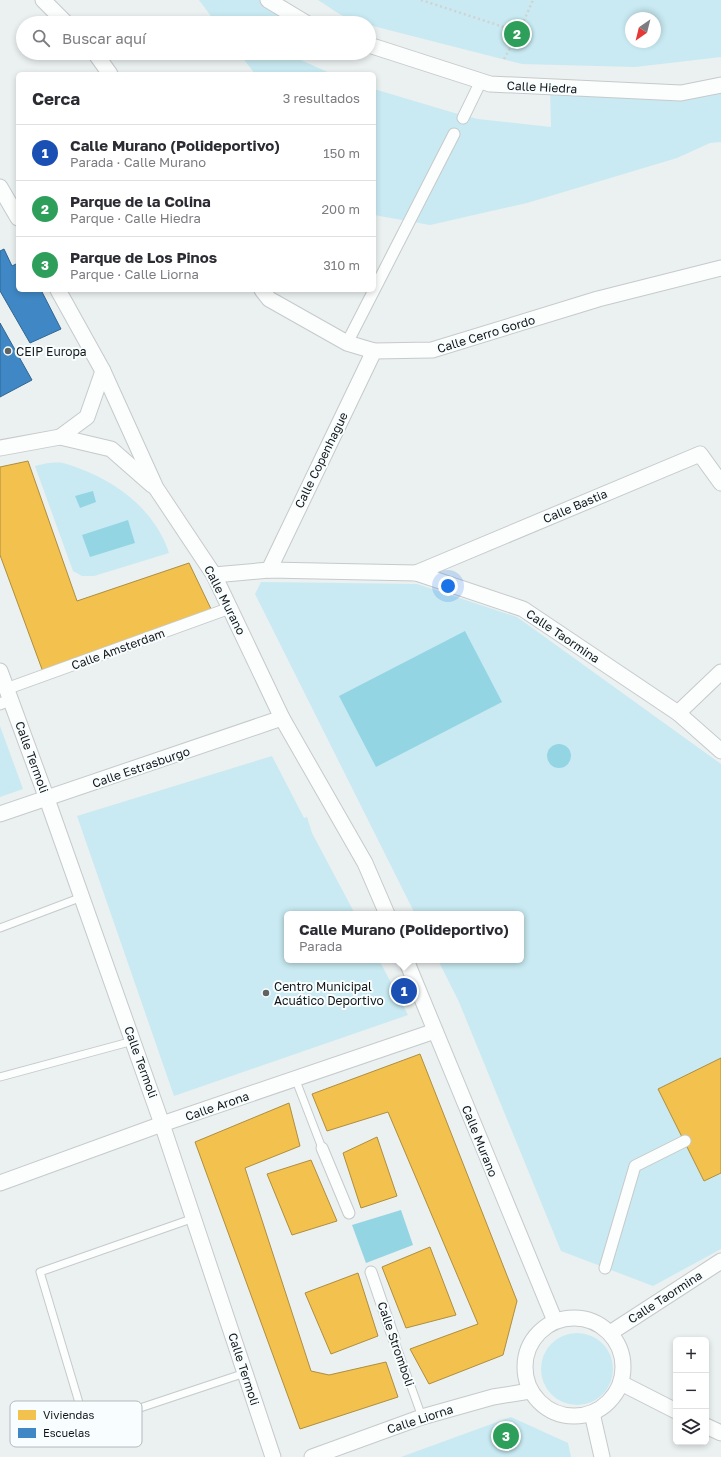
<!DOCTYPE html>
<html lang="es">
<head>
<meta charset="utf-8">
<style>
  :root { --surface:#fff; --page:#f7f7f7; --text:#2b2b33; --muted:#7c7c81; --line:#e1e1e2; --accent:#7c3aed }
  body { margin:0; font-family:"Golos Text",sans-serif; background:var(--page); color:var(--text) }
  .controls { position:absolute; right:12px; bottom:12px; display:grid; overflow:hidden; border-radius:6px; box-shadow:0 2px 6px #0003 }
  .controls button { width:36px; height:36px; display:grid; place-items:center; padding:0; border:0; border-bottom:1px solid var(--line); background:var(--surface); color:var(--text); font:20px sans-serif }
  .compass { position:absolute; left:625px; top:12px; width:36px; height:36px; border-radius:50%; background:var(--surface); box-shadow:0 2px 6px #0003; rotate:215deg }
  .you { position:absolute; left:448px; top:586px; width:14px; height:14px; margin:-10px; border:3px solid #fff; border-radius:50%; background:#1a73e8; box-shadow:0 0 0 6px #1a73e833 }
  .badge { display:grid; place-items:center; width:26px; height:26px; border-radius:50%; background:var(--accent); color:#fff; font-size:13px; font-weight:700 }
  .pin { position:absolute; translate:-50% -50%; border:2px solid #fff; box-shadow:0 1px 4px #0006 }
  .popup { position:absolute; left:284px; top:911px; width:240px; height:52px; box-sizing:border-box; display:grid; place-content:center; border-radius:6px; background:var(--surface); filter:drop-shadow(0 1px 3px #0005); font-size:13px; white-space:nowrap; color:var(--muted) }
  .popup b { font-size:15px; color:var(--text) }
  .popup::after { content:''; position:absolute; left:50%; top:100%; margin-left:-8px; border:8px solid transparent; border-top-color:var(--surface) }
  .list { margin:0; padding:0; list-style:none }
  h2 { display:flex; justify-content:space-between; align-items:center; height:52px; margin:0; padding:0 16px; font-size:17px }
  h2 small { font-size:13px; font-weight:400; color:var(--muted) }
  .list li { display:grid; grid-template-columns:26px 1fr auto; gap:12px; align-items:center; box-sizing:border-box; height:56px; padding:0 16px; border-top:1px solid var(--line) }
  .list b { display:block; font-size:15px; white-space:nowrap }
  .list p { margin:0; font-size:13px; white-space:nowrap; color:var(--muted) }
  .list em { font-size:13px; font-style:normal; color:var(--muted) }
  .icon { flex:none; width:22px; height:22px; fill:none; stroke:currentColor; stroke-width:2; stroke-linecap:round; stroke-linejoin:round }
  .map { position:relative; flex:none; width:721px; height:1457px; overflow:hidden }
  .search { position:absolute; background:var(--surface); box-shadow:0 2px 6px #0003; left:16px; top:16px; width:360px; height:44px; display:flex; align-items:center; gap:10px; box-sizing:border-box; padding:0 14px; border-radius:22px; color:var(--muted); font-size:15px }
  .panel { position:absolute; background:var(--surface); box-shadow:0 2px 6px #0003; left:16px; top:72px; width:360px; height:220px; border-radius:6px }
  .map>svg:first-child { display:block }
  .green { fill:#c9eaf2; fill-rule:evenodd }
  .water { fill:#94d5e3 }
  .homes { fill:#f2c14e; stroke:#af8e3e }
  .schools { fill:#3f88c5; stroke:#326691 }
  .lines { fill:none; stroke-linecap:round; stroke-linejoin:round }
  .service-casing { stroke:#c6caca; stroke-width:9 }
  .pedestrian-casing { stroke:#c6caca; stroke-width:13 }
  .minor-casing { stroke:#c6caca; stroke-width:17 }
  .path { stroke:#d1d2d2; stroke-width:2.5; stroke-dasharray:2 3; stroke-linecap:butt }
  .service { stroke:#fcfdfd; stroke-width:7 }
  .pedestrian { stroke:#fcfdfd; stroke-width:11 }
  .minor { stroke:#fcfdfd; stroke-width:15 }
  .poi-dot { fill:#5f6364; stroke:#f8feff; stroke-width:1.5 }
  .labels { text-anchor:middle; dominant-baseline:central; stroke-width:4; stroke-linejoin:round; paint-order:stroke }
  .street-label { font-size:12px; fill:#141718; stroke:#f8feff }
  .poi-label { font-size:12px; fill:#141718; stroke:#f8feff; text-anchor:start }
  .key { fill:#f8feff; stroke:#b4b9ba; stroke-width:1 }
  .key-label { font-size:11px; fill:#141718 }
</style>
</head>
<body>
<div class="map">
<svg width="721" height="1457" viewBox="0 0 721 1457">
  <rect width="100%" height="100%" fill="#ebf0f0"/>
  <g class="green">
    <polygon points="199,0 268,0 281,8 273,23 216,23"/>
    <path d="M318,0H721V57L635,67L522,64L369,25V23C349,23 334,10 318,0ZM631,18H655V42H631Z"/>
    <polygon points="239,53 285,53 332,74 255,74"/>
    <polygon points="721,85 721,142 710,143 677,158 527,203 430,225 374,215 374,89 451,112 478,119 551,127 550,87 681,93"/>
    <path d="M48,463C52,463 58,462 63,463C68,464 73,466 78,468C118,482 156,512 169,553L94,576H82L73,571L35,466Z"/>
    <polygon points="261,582 417,584 517,617 721,764 721,1249 653,1286 561,1251 459,1002 438,960 521,960 521,914 415,914 255,594"/>
    <polygon points="0,726 23,789 0,797"/>
    <polygon points="272,756 304,818 307,817 312,833 355,914 287,914 287,960 379,960 408,1015 174,1096 77,816"/>
    <circle cx="577" cy="1369" r="36"/>
    <polygon points="511,1417 568,1443 571,1457 401,1457"/>
  </g>
  <g class="water">
    <polygon points="93,491 96,502 80,508 75,496"/>
    <polygon points="128,520 135,543 90,557 82,535"/>
    <polygon points="465,631 502,702 376,767 339,696"/>
    <circle cx="559" cy="756" r="12"/>
    <polygon points="401,1210 413,1245 366,1263 352,1225"/>
  </g>
  <g class="homes">
    <polygon points="28,461 77,601 189,563 212,611 43,672 0,555 0,467"/>
    <polygon points="420,1054 517,1301 503,1355 429,1384 410,1349 478,1324 388,1112 327,1131 312,1094"/>
    <polygon points="721,1058 721,1173 704,1181 658,1089"/>
    <polygon points="289,1103 300,1146 245,1168 311,1371 329,1375 386,1362 398,1397 300,1429 195,1142"/>
    <polygon points="377,1137 397,1196 361,1208 343,1153"/>
    <polygon points="311,1160 337,1221 292,1235 267,1174"/>
    <polygon points="430,1247 456,1315 406,1328 382,1267"/>
    <polygon points="358,1273 378,1336 331,1354 305,1293"/>
  </g>
  <g class="schools">
    <polygon points="4,249 12,266 18,263 18,290 41,290 61,329 30,343 0,291 0,251"/>
    <polygon points="0,323 32,380 0,397"/>
  </g>
  <g class="lines">
    <defs>
      <g id="service">
        <polyline points="0,928 82,897"/>
        <polyline points="0,1077 133,1041"/>
        <polyline points="295,1078 322,1148"/>
        <polyline points="194,1218 40,1272 86,1426 245,1373"/>
        <polyline points="394,1339 422,1417"/>
      </g>
      <g id="pedestrian">
        <polyline points="463,118 481,81"/>
        <polyline points="347,343 454,134"/>
        <polyline points="6,689 230,608"/>
        <polyline points="0,704 10,700"/>
        <polyline points="322,1148 349,1213"/>
        <polyline points="605,1268 635,1166 685,1141"/>
        <polyline points="371,1272 394,1339"/>
      </g>
      <g id="minor">
        <polyline points="43,0 66,23"/>
        <polyline points="268,0 306,23"/>
        <polyline points="369,45 490,84 681,93 721,85"/>
        <polyline points="95,53 110,74"/>
        <polyline points="0,187 18,218"/>
        <polyline points="58,290 103,371 156,488 214,575 282,718 365,863 387,914"/>
        <polyline points="262,290 269,299 347,343 374,351 432,350 598,299 721,268"/>
        <polyline points="60,437 87,417 103,371"/>
        <polyline points="0,448 60,437 111,449 152,485"/>
        <polyline points="269,570 374,351"/>
        <polyline points="416,573 700,454 721,483"/>
        <polyline points="214,575 269,570 416,573 523,609 678,713 721,751"/>
        <polyline points="0,671 47,799 162,1124 273,1457"/>
        <polyline points="678,713 721,672"/>
        <polyline points="0,814 282,718"/>
        <polyline points="406,960 555,1321"/>
        <polyline points="0,1183 162,1124 435,1031"/>
        <circle cx="574" cy="1367" r="49"/>
        <polyline points="610,1333 721,1261"/>
        <polyline points="621,1383 676,1411"/>
        <polyline points="592,1413 602,1457"/>
        <polyline points="706,1426 721,1433"/>
        <polyline points="312,1457 422,1417 493,1397 530,1391"/>
      </g>
    </defs>
    <use href="#service" class="service-casing"/>
    <use href="#pedestrian" class="pedestrian-casing"/>
    <use href="#minor" class="minor-casing"/>
    <g class="path">
      <polyline points="421,0 519,32 533,0"/>
      <polyline points="504,59 519,32"/>
    </g>
    <use href="#service" class="service"/>
    <use href="#pedestrian" class="pedestrian"/>
    <use href="#minor" class="minor"/>
  </g>
  <g class="poi-dot">
    <circle cx="8" cy="351" r="4"/>
    <circle cx="266" cy="993" r="4"/>
  </g>
  <g class="labels">
    <g class="street-label">
      <text transform="translate(542 87) rotate(3)">Calle Hiedra</text>
      <text transform="translate(486 334) rotate(-17)">Calle Cerro Gordo</text>
      <text transform="translate(321 460) rotate(-64)">Calle Copenhague</text>
      <text transform="translate(575 506) rotate(-23)">Calle Bastia</text>
      <text transform="translate(225 600) rotate(63)">Calle Murano</text>
      <text transform="translate(563 636) rotate(34)">Calle Taormina</text>
      <text transform="translate(118 649) rotate(-20)">Calle Amsterdam</text>
      <text transform="translate(32 757) rotate(70)">Calle Termoli</text>
      <text transform="translate(141 767) rotate(-19)">Calle Estrasburgo</text>
      <text transform="translate(141 1062) rotate(70)">Calle Termoli</text>
      <text transform="translate(217 1106) rotate(-19)">Calle Arona</text>
      <text transform="translate(480 1141) rotate(68)">Calle Murano</text>
      <text transform="translate(665 1297) rotate(-33)">Calle Taormina</text>
      <text transform="translate(396 1344) rotate(71)">Calle Stromboli</text>
      <text transform="translate(244 1369) rotate(72)">Calle Termoli</text>
      <text transform="translate(420 1419) rotate(-18)">Calle Liorna</text>
    </g>
    <g class="poi-label">
      <text x="16" y="351">CEIP Europa</text>
      <text x="274" y="986">Centro Municipal<tspan x="274" dy="14">Acuático Deportivo</tspan></text>
    </g>
  </g>
  <rect x="10" y="1401" width="132" height="46" rx="6" class="key"/>
  <rect x="18" y="1410" width="18" height="10" fill="#f2c14e"/>
  <rect x="18" y="1428" width="18" height="10" fill="#3f88c5"/>
  <g class="key-label">
    <text x="43" y="1419">Viviendas</text>
    <text x="43" y="1437">Escuelas</text>
  </g>
</svg>
<div class="controls">
<button>+</button>
<button>−</button>
<button><svg class="icon" aria-label="layers" viewBox="0 0 24 24"><path d="M12 4l9 5-9 5-9-5zM3 14l9 5 9-5"/></svg></button>
</div>
<svg class="compass" viewBox="-18 -18 36 36"><path d="M0-13l5 13h-10z" fill="#e53935"/><path d="M0 13l5-13h-10z" fill="#7c7c81"/></svg>
<div class="you"></div>
<div class="pin badge" style="left:404px;top:991px;background:#1a4fb4">1</div>
<div class="popup"><b>Calle Murano (Polideportivo)</b>Parada</div>
<div class="pin badge" style="left:517px;top:34px;background:#2e9e5b">2</div>
<div class="pin badge" style="left:506px;top:1436px;background:#2e9e5b">3</div>
<div class="search"><svg class="icon" aria-label="search" viewBox="0 0 24 24"><circle cx="10" cy="10" r="6"/><path d="M15 15l6 6"/></svg>Buscar aquí</div>
<section class="panel">
<h2>Cerca<small>3 resultados</small></h2>
<ul class="list">
<li><span class="badge" style="background:#1a4fb4">1</span><div><b>Calle Murano (Polideportivo)</b><p>Parada · Calle Murano</p></div><em>150 m</em></li>
<li><span class="badge" style="background:#2e9e5b">2</span><div><b>Parque de la Colina</b><p>Parque · Calle Hiedra</p></div><em>200 m</em></li>
<li><span class="badge" style="background:#2e9e5b">3</span><div><b>Parque de Los Pinos</b><p>Parque · Calle Liorna</p></div><em>310 m</em></li>
</ul>
</section>
</div>
</body>
</html>
